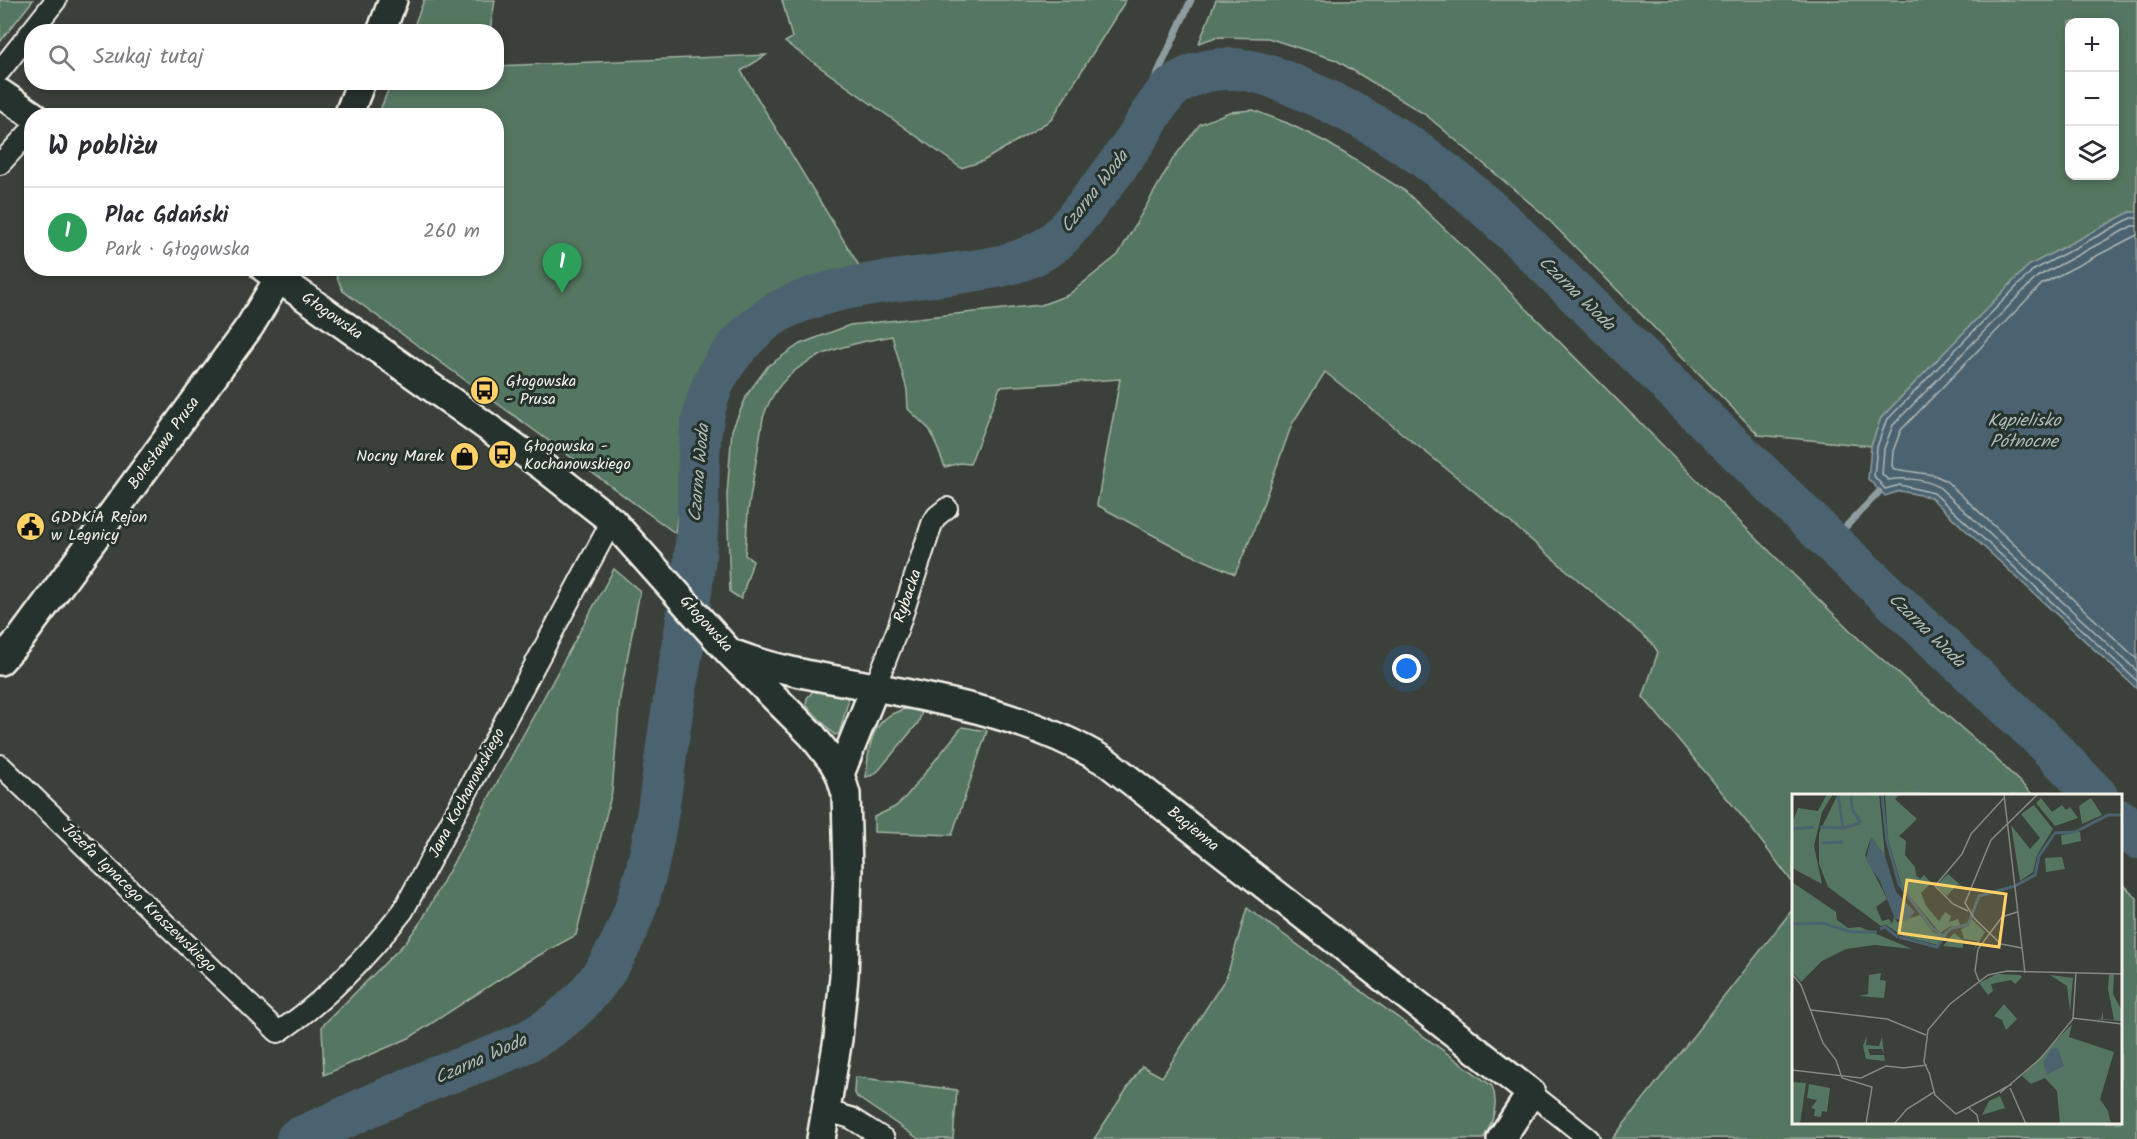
<!DOCTYPE html>
<html lang="pl">
<head>
<meta charset="utf-8">
<style>
  :root { --surface:#fff; --page:#f7f7f7; --text:#2b2b33; --muted:#7c7c81; --line:#e1e1e2; --accent:#db2777 }
  body { margin:0; font-family:Kalam,sans-serif; background:var(--page); color:var(--text) }
  .controls { position:absolute; right:18px; top:18px; display:grid; overflow:hidden; border-radius:12px; box-shadow:0 3px 9px #0003 }
  .controls button { width:54px; height:54px; display:grid; place-items:center; padding:0; border:0; border-bottom:2px solid var(--line); background:var(--surface); color:var(--text); font:30px sans-serif }
  .you { position:absolute; left:1407px; top:669px; width:21px; height:21px; margin:-15px; border:4px solid #fff; border-radius:50%; background:#1a73e8; box-shadow:0 0 0 9px #1a73e833 }
  .badge { display:grid; place-items:center; width:39px; height:39px; border-radius:50%; background:var(--accent); color:#fff; font-size:20px; font-weight:700 }
  .pin { position:absolute; translate:-50% -50px; filter:drop-shadow(0 2px 3px #0008) }
  .pin::after { content:''; position:absolute; top:32px; width:21px; height:18px; background:inherit; clip-path:polygon(0 0,100% 0,50% 100%) }
  .list { margin:0; padding:0; list-style:none }
  h2 { display:flex; justify-content:space-between; align-items:center; height:78px; margin:0; padding:0 24px; font-size:26px }
  h2 small { font-size:20px; font-weight:400; color:var(--muted) }
  .list li { display:grid; grid-template-columns:39px 1fr auto; gap:18px; align-items:center; box-sizing:border-box; height:90px; padding:0 24px; border-top:2px solid var(--line) }
  .list b { display:block; font-size:22px; white-space:nowrap }
  .list p { margin:0; font-size:20px; white-space:nowrap; color:var(--muted) }
  .list em { font-size:20px; font-style:normal; color:var(--muted) }
  .icon { flex:none; width:33px; height:33px; fill:none; stroke:currentColor; stroke-width:2; stroke-linecap:round; stroke-linejoin:round }
  .map { position:relative; flex:none; width:2137px; height:1139px; overflow:hidden }
  .search { position:absolute; background:var(--surface); box-shadow:0 3px 9px #0003; left:24px; top:24px; width:480px; height:66px; display:flex; align-items:center; gap:15px; box-sizing:border-box; padding:0 21px; border-radius:24px; color:var(--muted); font-size:22px }
  .panel { position:absolute; background:var(--surface); box-shadow:0 3px 9px #0003; left:24px; top:108px; width:480px; height:168px; border-radius:24px }
  .map>svg:first-child { display:block }
  .green { fill:#547660; stroke:#a4b4a4; stroke-width:1.5; fill-rule:evenodd }
  .water { fill:#4b636f; stroke:#8f9c9f; stroke-width:1.5 }
  .lines { fill:none; stroke-linecap:round; stroke-linejoin:round }
  .shore { stroke:#b0b8b8; stroke-width:1.5 }
  .stream { stroke:#8f9c9f; stroke-width:7 }
  .river { stroke:#4b636f; stroke-width:42 }
  .street-casing { stroke:#f4f1e8; stroke-width:24 }
  .secondary-casing { stroke:#f4f1e8; stroke-width:32 }
  .street { stroke:#26332d; stroke-width:20 }
  .secondary { stroke:#26332d; stroke-width:27 }
  .labels { text-anchor:middle; dominant-baseline:central; stroke-width:6; stroke-linejoin:round; paint-order:stroke }
  .street-label { font-size:16px; fill:#f4f1e8; stroke:#26332d }
  .poi-label { font-size:16px; fill:#f4f1e8; stroke:#26332d; text-anchor:start }
  .water-label { font-size:18px; font-style:italic; fill:#b0b8b8; stroke:#26332d }
  .inset-river { fill:none; stroke:#4b636f; stroke-width:3 }
  .inset-road { fill:none; stroke:#858780; stroke-width:1.5 }
  .view { fill:#ffd166; fill-opacity:0.15; stroke:#ffd166; stroke-width:3 }
  .inset-edge { fill:none; stroke:#f4f1e8; stroke-width:3 }
</style>
</head>
<body>
<div class="map">
<svg width="2137" height="1139" viewBox="0 0 2137 1139">
  <rect width="100%" height="100%" fill="#3b413a"/>
  <filter id="ink" filterUnits="userSpaceOnUse"><feTurbulence type="fractalNoise" baseFrequency=".0167" numOctaves="2"/><feDisplacementMap in="SourceGraphic" scale="12" xChannelSelector="R" yChannelSelector="G"/><feConvolveMatrix kernelMatrix="1 2 1 2 8 2 1 2 1" color-interpolation-filters="sRGB"/></filter>
  <g filter="url(#ink)">
    <g class="green">
      <polygon points="0,0 33,0 0,42"/>
      <polygon points="424,0 495,0 490,31 412,31"/>
      <polygon points="782,0 1126,0 1051,120 983,161 961,168 785,42 792,38"/>
      <path d="M1216,0H2137V212H2130L2028,266L1881,418L1871,446L1759,435L1543,214L1426,115L1336,60L1268,38L1216,37L1199,43ZM2070,22H2114V176H2070Z"/>
      <polygon points="766,55 741,71 861,269 827,276 773,295 738,321 717,344 697,377 675,533 343,291 333,269 496,268 496,116 378,115 391,83 496,82 497,66"/>
      <path d="M1253,110L1287,123L1326,142L1405,191L1495,277L1688,471L1860,640L1988,751L2033,795L1794,796L1793,883L1745,820L1643,697L1658,652L1652,643L1463,482L1325,372L1292,424L1252,535L1235,574L1181,550L1097,505L1120,379L1000,387L970,464L960,463L945,467L930,430L908,409L907,390L892,336C837,346 781,359 763,418L748,511L745,555L753,561L741,599L730,592L727,495L732,430L748,393L768,366L800,344L850,325L1041,305L1068,295L1118,255L1173,159L1200,124L1229,112Z"/>
      <polygon points="614,569 640,591 620,697 612,792 576,935 523,964 409,1038 324,1075 322,1026 405,943 422,920"/>
      <polygon points="813,691 847,697 848,702 839,734 835,735 806,705 807,698"/>
      <path d="M911,708L922,712L918,723L879,770L873,775L866,777C869,744 871,714 911,708Z"/>
      <polygon points="962,727 987,731 952,835 874,832 874,817 895,807 904,799"/>
      <polygon points="2121,882 2137,898 2137,1139 1613,1138 1793,909 1794,1122 2120,1122"/>
      <path d="M1247,908L1492,1086C1499,1104 1493,1123 1483,1139H1094L1142,1066L1162,1077L1227,976Z"/>
      <polygon points="855,1077 957,1090 953,1139 919,1139 857,1097 854,1091"/>
    </g>
    <polygon class="water" points="2130,212 2137,212 2137,689 1930,497 1900,491 1885,496 1868,479 1871,446 1881,418 2028,266"/>
    <g class="lines">
      <g class="shore">
        <polyline points="2137,218 2131,218 2032,271 1886,421 1877,447 1874,476 1885,489 1900,485 1934,493 2137,681"/>
        <path d="M2137,226H2132L2037,277L1893,425L1884,449L1882,474L1888,480C1903,477 1925,479 1939,487L2137,671"/>
        <polyline points="2137,235 2042,284 1901,430 1893,451 1892,466 1894,469 1934,475 1945,480 2137,659"/>
      </g>
      <g class="stream">
        <polyline points="1157,107 1155,79 1191,0"/>
        <polyline points="1831,542 1879,492"/>
      </g>
      <g class="river">
        <polyline points="2120,820 2137,838"/>
        <path d="M297,1139C341,1120 385,1098 430,1080C469,1064 509,1054 545,1031C650,963 654,829 671,719C679,667 689,617 694,565C696,546 698,527 698,507C699,463 696,414 718,374C732,350 754,326 778,312C829,284 901,281 957,273C986,269 1015,266 1041,251C1059,242 1070,226 1082,211C1103,186 1122,161 1140,133C1150,117 1159,98 1174,86C1190,74 1208,69 1228,69C1254,68 1279,79 1302,89C1384,124 1446,168 1510,229L1831,542L2036,733L2097,796"/>
      </g>
      <defs>
        <g id="street">
          <polyline points="0,71 56,0"/>
          <polyline points="0,164 32,129"/>
          <polyline points="875,687 898,628 932,524 937,516 947,508"/>
          <path d="M0,765L278,1032C323,1004 370,953 403,911L612,521"/>
          <polyline points="1531,1093 1589,1139"/>
          <polyline points="827,1111 851,1118 884,1139"/>
        </g>
        <g id="secondary">
          <polyline points="381,32 393,0"/>
          <polyline points="0,93 34,116"/>
          <polyline points="348,116 361,82"/>
          <polyline points="264,268 542,466 612,521 730,653 812,735 833,762 840,774 846,794 848,871 844,976 838,1039 821,1139"/>
          <path d="M734,654C776,670 820,677 864,685C949,701 1034,717 1108,763L1531,1093L1501,1139"/>
          <polyline points="0,661 21,638 250,326 285,268"/>
          <polyline points="840,774 875,687"/>
        </g>
      </defs>
      <use href="#street" class="street-casing"/>
      <use href="#secondary" class="secondary-casing"/>
      <use href="#street" class="street"/>
      <use href="#secondary" class="secondary"/>
    </g>
  </g>
  <defs>
    <symbol id="bus-disc" viewBox="-11 -11 22 22"><circle r="9.5" fill="#ffd166" stroke="#26332d"/><path d="M-5-6H5V4H4V6H2V4H-2V6H-4V4H-5ZM-3.5-4V0h7V-4ZM-3.5 1.2v1.5H-2V1.2ZM2 1.2v1.5H3.5V1.2Z" fill="#111"/></symbol>
    <symbol id="shop-disc" viewBox="-11 -11 22 22"><circle r="9.5" fill="#ffd166" stroke="#26332d"/><path d="M-5-2.5h2.3a2.7 3.5 0 0 1 5.4 0H5L5.5 6h-11ZM-1.5-2.5h3a1.5 2.3 0 0 0-3 0Z" fill="#111"/></symbol>
    <symbol id="civic-disc" viewBox="-11 -11 22 22"><circle r="9.5" fill="#ffd166" stroke="#26332d"/><path d="M-.6-6.5H3V-4.5H.6V-3L4-1V1h2V6H-6V1h2V-1L-.6-3ZM-1.2 2.5V6h2.4V2.5Z" fill="#111"/></symbol>
  </defs>
  <g fill-rule="evenodd">
    <use href="#bus-disc" x="468" y="374" width="33" height="33"/>
    <use href="#bus-disc" x="486" y="438" width="33" height="33"/>
    <use href="#shop-disc" x="448" y="440" width="33" height="33"/>
    <use href="#civic-disc" x="14" y="510" width="33" height="33"/>
  </g>
  <g class="labels">
    <g class="street-label">
      <text transform="translate(332 316) rotate(35)">Głogowska</text>
      <text transform="translate(164 443) rotate(-54)">Bolesława Prusa</text>
      <text transform="translate(908 596) rotate(-71)">Rybacka</text>
      <text transform="translate(706 624) rotate(48)">Głogowska</text>
      <text transform="translate(467 793) rotate(-62)">Jana Kochanowskiego</text>
      <text transform="translate(1193 829) rotate(39)">Bagienna</text>
      <text transform="translate(139 898) rotate(44)">Józefa Ignacego Kraszewskiego</text>
    </g>
    <g class="poi-label">
      <text x="506" y="381">Głogowska<tspan x="506" dy="18">- Prusa</tspan></text>
      <text x="524" y="446">Głogowska -<tspan x="524" dy="18">Kochanowskiego</tspan></text>
      <text x="444" y="456" text-anchor="end">Nocny Marek</text>
      <text x="51" y="517">GDDKiA Rejon<tspan x="51" dy="18">w Legnicy</tspan></text>
    </g>
    <g class="water-label">
      <text transform="translate(1095 192) rotate(-52)">Czarna Woda</text>
      <text transform="translate(1576 294) rotate(44)">Czarna Woda</text>
      <text x="2024" y="421">Kąpielisko<tspan x="2024" dy="21">Północne</tspan></text>
      <text transform="translate(700 473) rotate(-85)">Czarna Woda</text>
      <text transform="translate(1926 631) rotate(44)">Czarna Woda</text>
      <text transform="translate(481 1060) rotate(-24)">Czarna Woda</text>
    </g>
  </g>
  <g transform="translate(1792 794)">
    <rect width="330" height="330" fill="#3b413a"/>
    <path d="M35,0H41L30,18L22,52L30,90L0,74V30L6,14L26,17ZM46,0H87L93,62L79,43L73,61L95,105L84,113L90,127L97,125L100,130L102,123L105,128L128,121L141,138L151,143L146,151L111,142L94,131L89,132L36,93L27,70V39ZM93,0H108L103,5L125,25L107,42L114,47L113,61L123,73L124,81L128,85L132,81L139,89L129,99L134,112L147,127L153,118L159,122L157,128L166,125L168,131L174,129L176,120L174,131L169,132H159L148,139L110,93L96,45ZM249,4L260,18L270,11L274,16L278,13L286,24L263,32L244,9ZM299,4L310,21L290,30L287,12ZM242,11L261,35L245,61L241,78L228,87L219,31L238,55L248,44L229,20ZM288,38L289,47L270,51L269,41ZM270,63L273,75L254,78L253,64ZM156,80L174,96V97L166,90L155,102L144,92ZM0,88L44,118L45,126L56,134L68,133L120,155L83,151L54,155L30,167L9,188L0,178ZM179,124L193,138L182,156L185,147L172,145L169,135L176,132ZM162,139L171,146V154L151,152ZM89,179L88,186L94,187L92,204L67,202L76,200L77,181ZM205,180L228,181L230,183L223,190L219,186L199,190L201,197L196,201L187,189ZM322,180L321,200L330,217V227L300,225H309L311,217V225L322,226L316,195L317,181ZM258,181L281,184L278,217L275,192ZM212,210L225,225L214,236L210,226L202,222ZM280,230L277,243L322,258L308,305L316,317L319,330H268L265,297L253,284L239,290L230,282ZM75,241L74,251L87,252L90,243L92,260L90,255H76L78,261H92L93,267L74,265L71,252ZM0,288L14,289L8,330L0,329ZM17,290L38,294L35,318L30,317L29,323L22,322L23,315L19,314L25,306L15,304ZM208,302L213,314L190,321L197,307Z" fill="#547660"/>
    <path d="M79,43L93,62L104,98L123,118L114,127L103,125L88,87L74,66ZM266,254L272,272L255,281L251,269L259,255Z" fill="#4b636f"/>
    <path class="inset-river" d="M46,0L51,34L68,29M59,0L60,15L69,29M90,0L95,47L107,90L140,134L150,142L160,134L176,131L187,102L223,92L243,81L247,62L263,39L283,38L316,21H330M28,33L50,34M1,35L22,33M30,49L51,48M0,130L30,129L59,138H85M88,135L93,133L106,143M107,143L145,153L154,140"/>
    <path class="inset-road" d="M212,0L233,179M176,117L161,110L143,92L170,60L179,40L212,4M230,154L209,150L182,124L173,109L199,46L246,0M0,180L9,191L31,249L44,266L50,284L80,293L74,330M187,187L183,177L186,155L210,123L225,118M19,216L95,225L134,241M280,224L330,230M111,274L135,271M0,276L69,284L94,272L112,274M137,278L143,301L164,320L220,290M137,279L132,268L136,236L158,210L196,181L215,177L330,180M218,294L234,330M208,299L249,264L281,225L284,178M177,314L185,321L187,330M102,330L115,315L142,298"/>
    <path class="view" d="M115,86L214,100L207,153L107,139Z"/>
    <rect width="330" height="330" class="inset-edge"/>
  </g>
</svg>
<div class="controls">
<button>+</button>
<button>−</button>
<button><svg class="icon" aria-label="layers" viewBox="0 0 24 24"><path d="M12 4l9 5-9 5-9-5zM3 14l9 5 9-5"/></svg></button>
</div>
<div class="you"></div>
<div class="pin badge" style="left:562px;top:293px;background:#2e9e5b">1</div>
<div class="search"><svg class="icon" aria-label="search" viewBox="0 0 24 24"><circle cx="10" cy="10" r="6"/><path d="M15 15l6 6"/></svg>Szukaj tutaj</div>
<section class="panel">
<h2>W pobliżu<small></small></h2>
<ul class="list">
<li><span class="badge" style="background:#2e9e5b">1</span><div><b>Plac Gdański</b><p>Park · Głogowska</p></div><em>260 m</em></li>
</ul>
</section>
</div>
</body>
</html>
